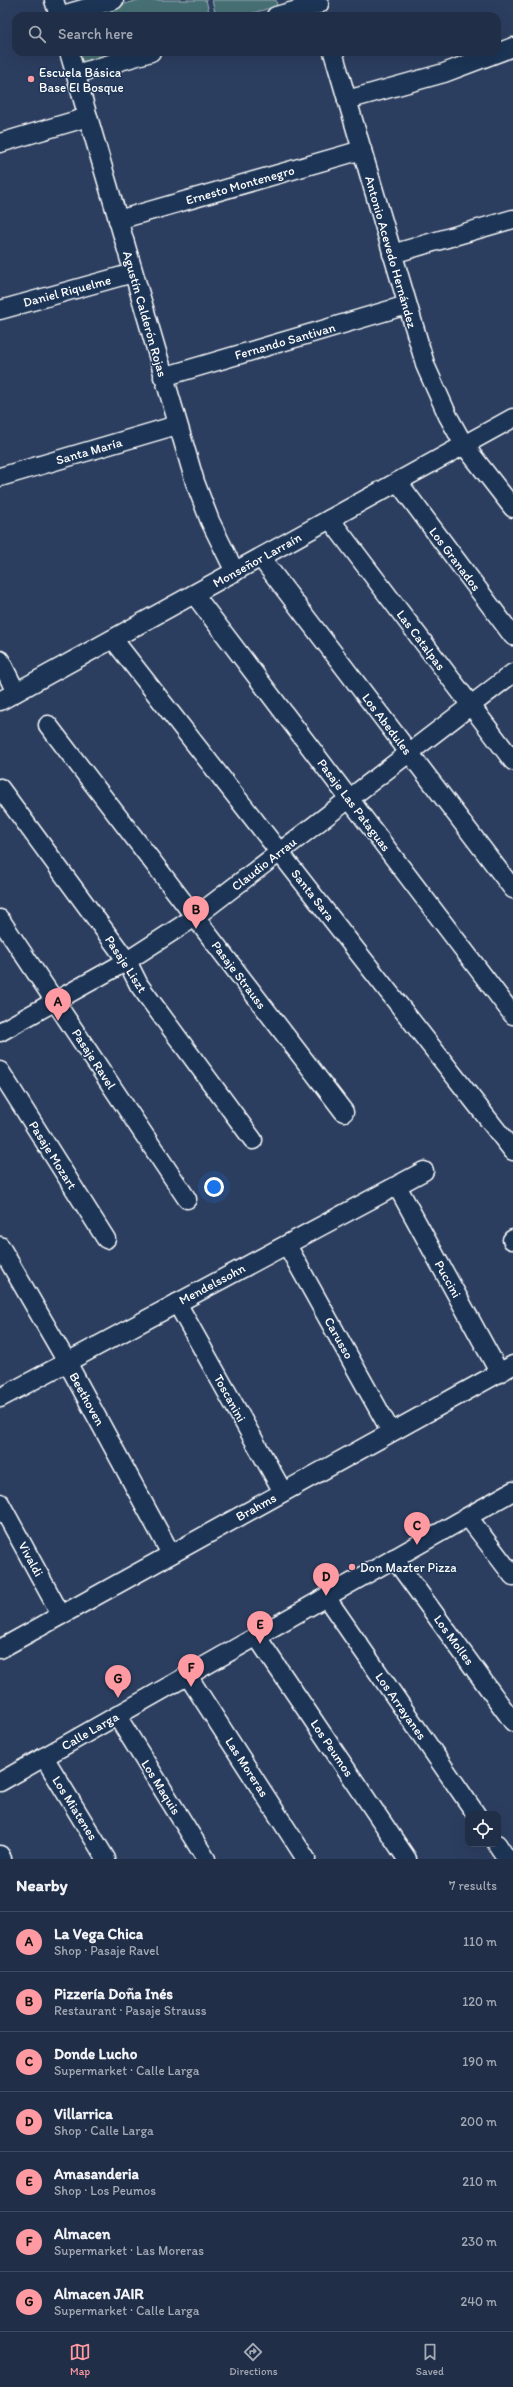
<!DOCTYPE html>
<html lang="en">
<head>
<meta charset="utf-8">
<style>
  :root { --surface:#212e48; --page:#29364f; --text:#f1f3f6; --muted:#a2a8b4; --line:#3e4a60; --accent:#ff9aa2 }
  body { margin:0; font-family:Itim,sans-serif; background:var(--page); color:var(--text) }
  .controls { position:absolute; right:12px; bottom:12px; display:grid; overflow:hidden; border-radius:8px; box-shadow:0 4px 16px #0002 }
  .controls button { width:36px; height:36px; display:grid; place-items:center; padding:0; border:0; border-bottom:1px solid var(--line); background:var(--surface); color:var(--text); font:20px sans-serif }
  .you { position:absolute; left:214px; top:1187px; width:14px; height:14px; margin:-10px; border:3px solid #fff; border-radius:50%; background:#1a73e8; box-shadow:0 0 0 6px #1a73e833 }
  .badge { display:grid; place-items:center; width:26px; height:26px; border-radius:50%; background:var(--accent); color:#111; font-size:13px; font-weight:700 }
  .pin { position:absolute; translate:-50% -33px; filter:drop-shadow(0 1px 2px #0008) }
  .pin::after { content:''; position:absolute; top:21px; width:14px; height:12px; background:inherit; clip-path:polygon(0 0,100% 0,50% 100%) }
  .list { margin:0; padding:0; list-style:none }
  h2 { display:flex; justify-content:space-between; align-items:center; height:52px; margin:0; padding:0 16px; font-size:17px }
  h2 small { font-size:13px; font-weight:400; color:var(--muted) }
  .list li { display:grid; grid-template-columns:26px 1fr auto; gap:12px; align-items:center; box-sizing:border-box; height:60px; padding:0 16px; border-top:1px solid var(--line) }
  .list b { display:block; font-size:15px; white-space:nowrap }
  .list p { margin:0; font-size:13px; white-space:nowrap; color:var(--muted) }
  .list em { font-size:13px; font-style:normal; color:var(--muted) }
  .icon { flex:none; width:22px; height:22px; fill:none; stroke:currentColor; stroke-width:2; stroke-linecap:round; stroke-linejoin:round }
  .map { position:relative; flex:none; width:513px; height:1859px; overflow:hidden }
  .search { position:absolute; background:var(--surface); box-shadow:0 4px 16px #0002; left:12px; right:12px; top:12px; height:44px; display:flex; align-items:center; gap:10px; box-sizing:border-box; padding:0 14px; border-radius:12px; color:var(--muted); font-size:15px }
  .sheet { height:472px; background:var(--surface) }
  nav { display:flex; justify-content:space-around; align-items:center; box-sizing:border-box; height:56px; border-top:1px solid var(--line); background:var(--surface); font-size:11px; color:var(--muted) }
  nav a { display:grid; justify-items:center; gap:2px }
  nav .on { color:var(--accent) }
  .map>svg:first-child { display:block }
  .green { fill:#466f74; stroke:#a2b7ba }
  .lines { fill:none; stroke-linecap:round; stroke-linejoin:round }
  .minor-casing { stroke:#fff; stroke-width:21 }
  .minor { stroke:#1d3557; stroke-width:18 }
  .poi-dot { fill:#ff9aa2; stroke:#1d3557; stroke-width:1.5 }
  .labels { text-anchor:middle; dominant-baseline:central; stroke-width:3; stroke-linejoin:round; paint-order:stroke }
  .poi-label { font-size:13px; fill:#fff; stroke:#1d3557; text-anchor:start }
  .street-label { font-size:13px; fill:#fff; stroke:#1d3557 }
</style>
</head>
<body>
<div class="map">
<svg width="513" height="1859" viewBox="0 0 513 1859">
  <rect width="100%" height="100%" fill="#2c3e60"/>
  <filter id="ink" filterUnits="userSpaceOnUse"><feTurbulence type="fractalNoise" baseFrequency=".025" numOctaves="2"/><feDisplacementMap in="SourceGraphic" scale="8" xChannelSelector="R" yChannelSelector="G"/><feConvolveMatrix kernelMatrix="1 2 1 2 8 2 1 2 1" color-interpolation-filters="sRGB"/></filter>
  <g filter="url(#ink)">
    <g class="green">
      <polygon points="138,0 206,0 210,16 85,16"/>
      <polygon points="212,0 276,0 277,6 243,16 216,16"/>
      <polygon points="79,52 123,52 82,63"/>
    </g>
    <g class="lines">
      <defs>
        <g id="minor">
          <polyline points="54,0 59,16"/>
          <polyline points="59,16 114,0"/>
          <polyline points="276,16 319,4"/>
          <polyline points="69,52 195,482 210,521 235,572"/>
          <polyline points="333,52 426,367 448,416 464,445 513,508"/>
          <polyline points="76,74 151,52"/>
          <polyline points="347,100 444,73 513,47"/>
          <polyline points="0,143 88,117"/>
          <polyline points="118,220 362,150"/>
          <polyline points="392,254 513,219"/>
          <polyline points="0,310 133,273"/>
          <polyline points="163,377 407,305"/>
          <polyline points="0,477 177,425"/>
          <polyline points="398,482 513,636"/>
          <polyline points="330,519 513,761"/>
          <polyline points="261,558 513,889"/>
          <polyline points="194,594 513,1015"/>
          <polyline points="113,639 513,1151"/>
          <polyline points="0,660 16,692"/>
          <polyline points="0,701 513,418"/>
          <polyline points="48,725 344,1112"/>
          <polyline points="0,788 127,961 139,985 253,1140"/>
          <polyline points="0,919 187,1199"/>
          <polyline points="0,1032 127,961 195,917 513,673"/>
          <polyline points="0,1071 106,1239"/>
          <polyline points="397,1186 499,1372"/>
          <polyline points="512,1240 513,1239"/>
          <polyline points="287,1245 391,1432"/>
          <polyline points="0,1246 67,1362 171,1554"/>
          <polyline points="177,1303 283,1492"/>
          <polyline points="0,1398 424,1171"/>
          <polyline points="0,1503 61,1615"/>
          <polyline points="468,1517 513,1576"/>
          <polyline points="394,1558 513,1722"/>
          <polyline points="326,1597 476,1814"/>
          <polyline points="257,1637 407,1859"/>
          <polyline points="0,1649 513,1365"/>
          <polyline points="188,1676 306,1859"/>
          <polyline points="117,1716 206,1859"/>
          <polyline points="44,1757 106,1859"/>
          <polyline points="0,1782 513,1491"/>
          <polyline points="497,1844 507,1859"/>
          <polyline points="0,1855 2,1859"/>
        </g>
      </defs>
      <use href="#minor" class="minor-casing"/>
      <use href="#minor" class="minor"/>
    </g>
  </g>
  <g class="poi-dot">
    <circle cx="31" cy="79" r="4"/>
    <circle cx="352" cy="1567" r="4"/>
  </g>
  <g class="labels">
    <g class="poi-label">
      <text x="39" y="72">Escuela Básica<tspan x="39" dy="15">Base El Bosque</tspan></text>
      <text x="360" y="1567">Don Mazter Pizza</text>
    </g>
    <g class="street-label">
      <text transform="translate(240 185) rotate(-16)">Ernesto Montenegro</text>
      <text transform="translate(391 252) rotate(74)">Antonio Acevedo Hernández</text>
      <text transform="translate(67 291) rotate(-15)">Daniel Riquelme</text>
      <text transform="translate(145 314) rotate(74)">Agustín Calderón Rojas</text>
      <text transform="translate(285 341) rotate(-16)">Fernando Santivan</text>
      <text transform="translate(89 451) rotate(-16)">Santa María</text>
      <text transform="translate(455 559) rotate(53)">Los Granados</text>
      <text transform="translate(257 560) rotate(-29)">Monseñor Larraín</text>
      <text transform="translate(421 640) rotate(53)">Las Catalpas</text>
      <text transform="translate(387 724) rotate(53)">Los Abedules</text>
      <text transform="translate(354 805) rotate(53)">Pasaje Las Pataguas</text>
      <text transform="translate(264 864) rotate(-38)">Claudio Arrau</text>
      <text transform="translate(313 895) rotate(52)">Santa Sara</text>
      <text transform="translate(126 964) rotate(57)">Pasaje Liszt</text>
      <text transform="translate(239 975) rotate(53)">Pasaje Strauss</text>
      <text transform="translate(94 1059) rotate(57)">Pasaje Ravel</text>
      <text transform="translate(53 1155) rotate(58)">Pasaje Mozart</text>
      <text transform="translate(448 1279) rotate(61)">Puccini</text>
      <text transform="translate(212 1284) rotate(-28)">Mendelssohn</text>
      <text transform="translate(339 1338) rotate(61)">Carusso</text>
      <text transform="translate(230 1398) rotate(61)">Toscanini</text>
      <text transform="translate(87 1399) rotate(61)">Beethoven</text>
      <text transform="translate(256 1507) rotate(-29)">Brahms</text>
      <text transform="translate(31 1559) rotate(61)">Vivaldi</text>
      <text transform="translate(454 1640) rotate(54)">Los Molles</text>
      <text transform="translate(401 1706) rotate(55)">Los Arrayanes</text>
      <text transform="translate(90 1731) rotate(-30)">Calle Larga</text>
      <text transform="translate(332 1748) rotate(56)">Los Peumos</text>
      <text transform="translate(247 1767) rotate(57)">Las Moreras</text>
      <text transform="translate(161 1787) rotate(58)">Los Maquis</text>
      <text transform="translate(75 1808) rotate(58)">Los Miatenes</text>
    </g>
  </g>
</svg>
<div class="controls">
<button><svg class="icon" aria-label="locate" viewBox="0 0 24 24"><circle cx="12" cy="12" r="6"/><path d="M12 2v4M12 18v4M2 12h4M18 12h4"/></svg></button>
</div>
<div class="you"></div>
<div class="pin badge" style="left:58px;top:1021px">A</div>
<div class="pin badge" style="left:196px;top:929px">B</div>
<div class="pin badge" style="left:417px;top:1545px">C</div>
<div class="pin badge" style="left:326px;top:1596px">D</div>
<div class="pin badge" style="left:260px;top:1644px">E</div>
<div class="pin badge" style="left:191px;top:1687px">F</div>
<div class="pin badge" style="left:118px;top:1698px">G</div>
<div class="search"><svg class="icon" aria-label="search" viewBox="0 0 24 24"><circle cx="10" cy="10" r="6"/><path d="M15 15l6 6"/></svg>Search here</div>
</div>
<section class="sheet">
<h2>Nearby<small>7 results</small></h2>
<ul class="list">
<li><span class="badge">A</span><div><b>La Vega Chica</b><p>Shop · Pasaje Ravel</p></div><em>110 m</em></li>
<li><span class="badge">B</span><div><b>Pizzería Doña Inés</b><p>Restaurant · Pasaje Strauss</p></div><em>120 m</em></li>
<li><span class="badge">C</span><div><b>Donde Lucho</b><p>Supermarket · Calle Larga</p></div><em>190 m</em></li>
<li><span class="badge">D</span><div><b>Villarrica</b><p>Shop · Calle Larga</p></div><em>200 m</em></li>
<li><span class="badge">E</span><div><b>Amasanderia</b><p>Shop · Los Peumos</p></div><em>210 m</em></li>
<li><span class="badge">F</span><div><b>Almacen</b><p>Supermarket · Las Moreras</p></div><em>230 m</em></li>
<li><span class="badge">G</span><div><b>Almacen JAIR</b><p>Supermarket · Calle Larga</p></div><em>240 m</em></li>
</ul>
</section>
<nav>
<a class="on"><svg class="icon" aria-label="map" viewBox="0 0 24 24"><path d="M3 6l6-2 6 2 6-2v14l-6 2-6-2-6 2zM9 4v14M15 6v14"/></svg>Map</a>
<a><svg class="icon" aria-label="directions" viewBox="0 0 24 24"><path d="M12 3l9 9-9 9-9-9zM9 14v-3h6M13 9l2 2-2 2"/></svg>Directions</a>
<a><svg class="icon" aria-label="saved" viewBox="0 0 24 24"><path d="M7 4h10v16l-5-4-5 4z"/></svg>Saved</a>
</nav>
</body>
</html>
